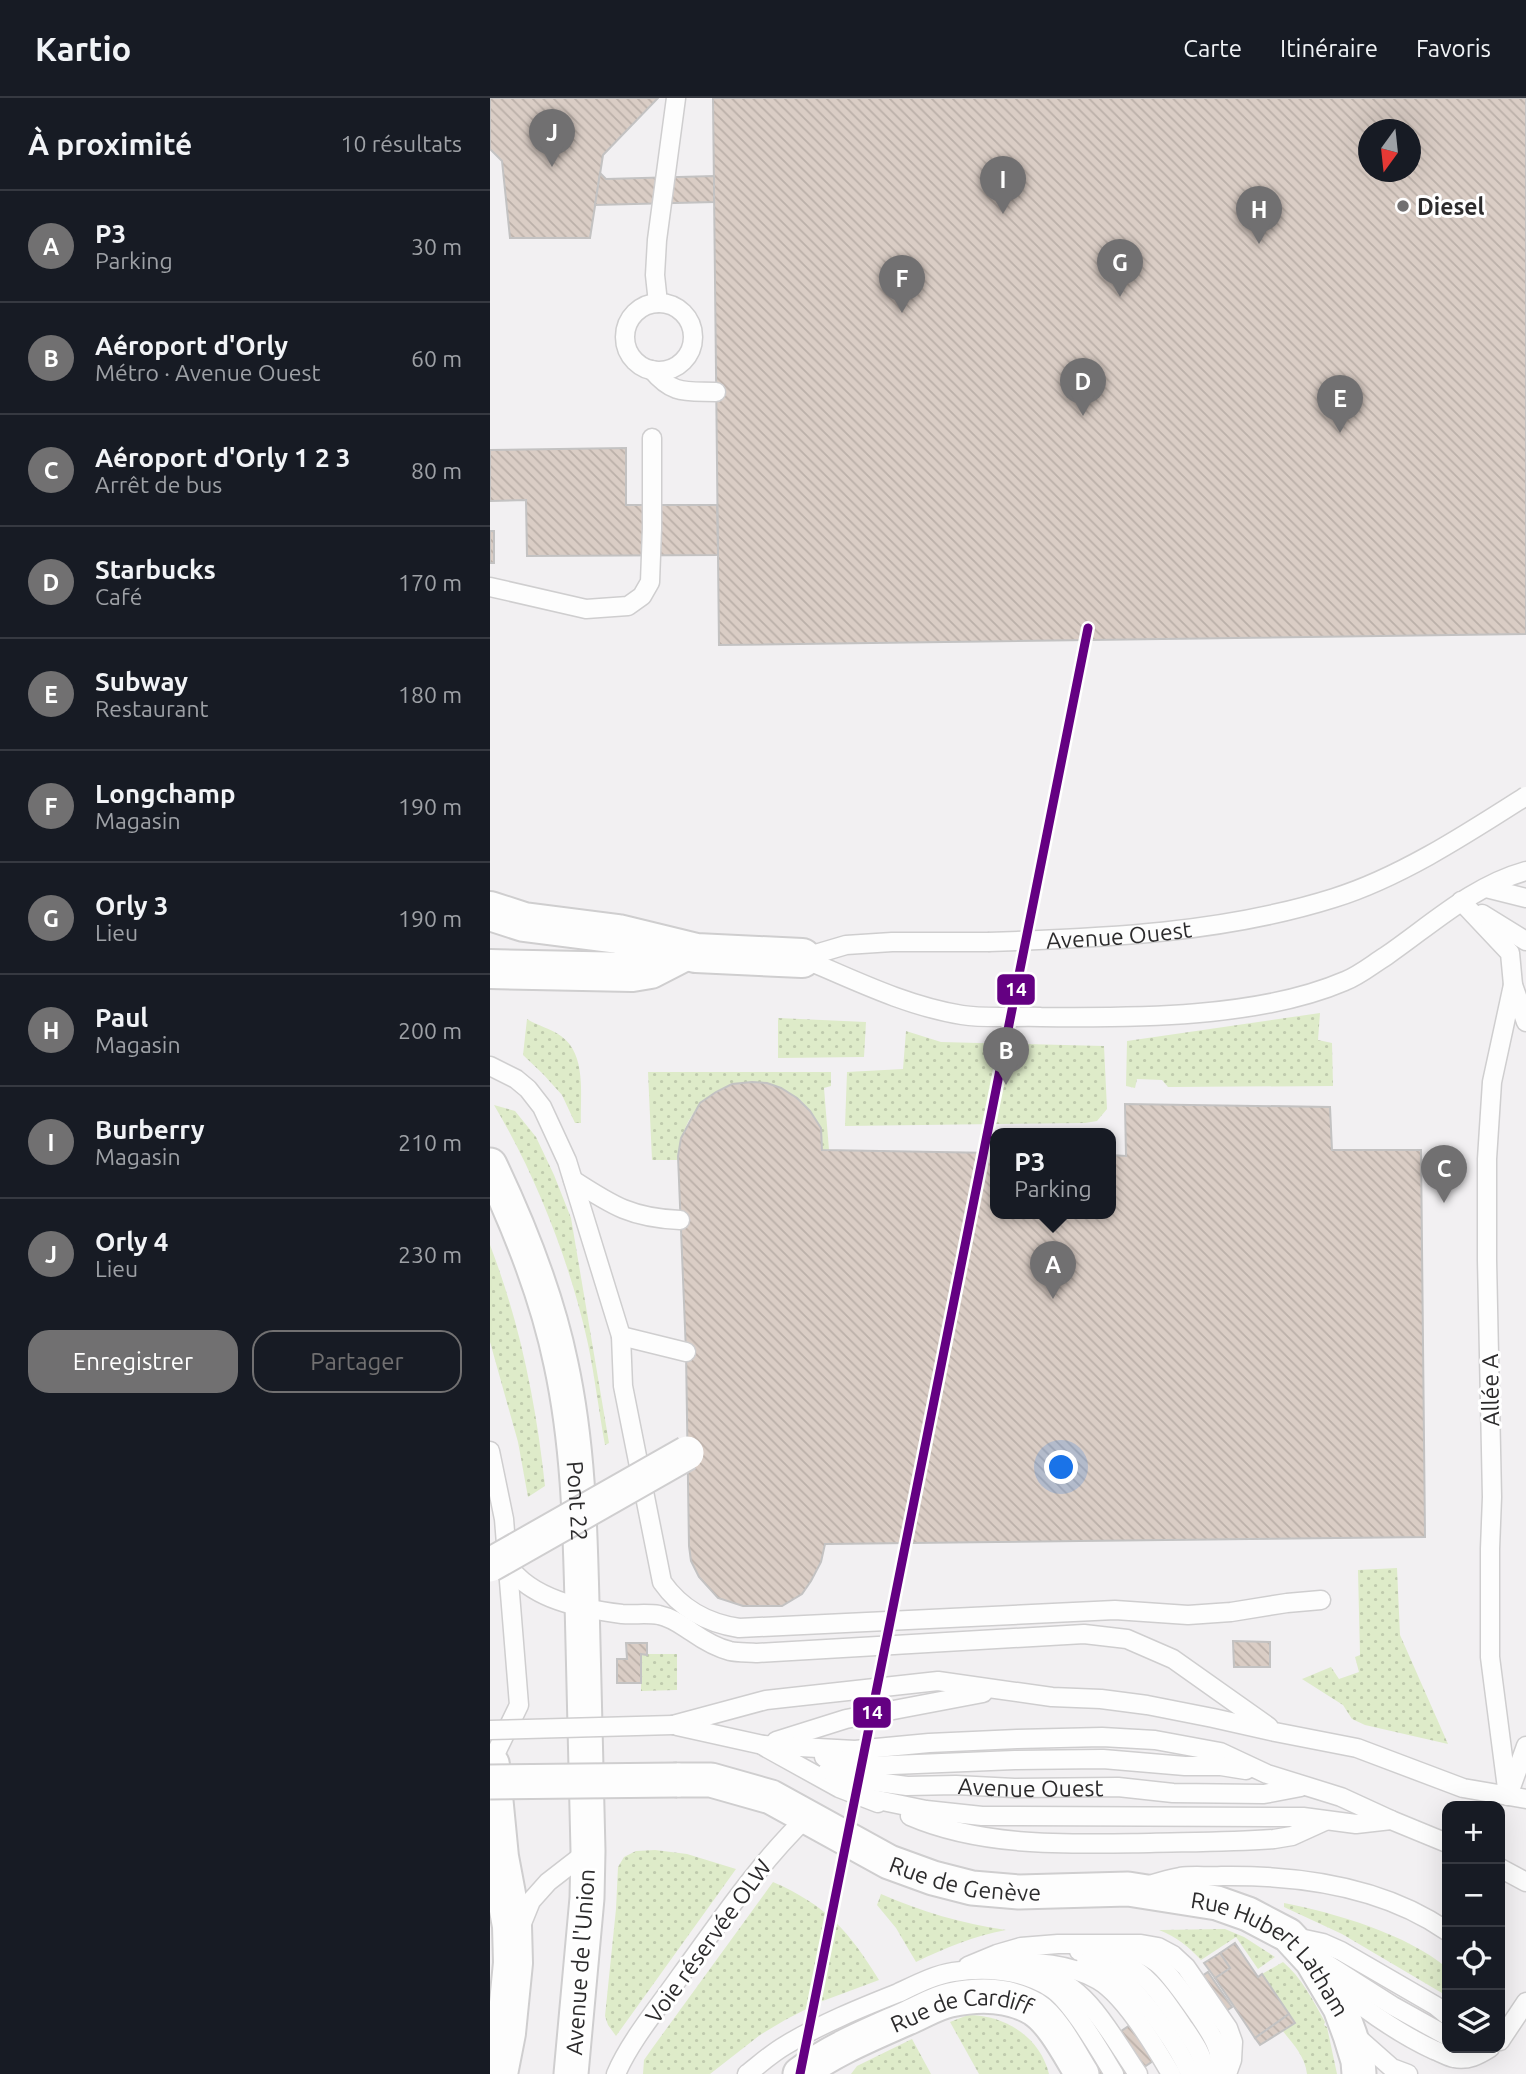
<!DOCTYPE html>
<html lang="fr">
<head>
<meta charset="utf-8">
<style>
  :root { --surface:#171b24; --page:#242831; --text:#f1f3f6; --muted:#9ea1a6; --line:#363941; --accent:#717071 }
  body { margin:0; font-family:Ubuntu,sans-serif; background:var(--page); color:var(--text) }
  .controls { position:absolute; right:21px; bottom:21px; display:grid; overflow:hidden; border-radius:14px; box-shadow:0 7px 28px #0002 }
  .controls button { width:63px; height:63px; display:grid; place-items:center; padding:0; border:0; border-bottom:2px solid var(--line); background:var(--surface); color:var(--text); font:35px sans-serif }
  .compass { position:absolute; left:868px; top:21px; width:63px; height:63px; border-radius:50%; background:var(--surface); box-shadow:0 7px 28px #0002; rotate:195deg }
  .you { position:absolute; left:572px; top:1370px; width:24px; height:24px; margin:-18px; border:5px solid #fff; border-radius:50%; background:#1a73e8; box-shadow:0 0 0 10px #1a73e833 }
  .badge { display:grid; place-items:center; width:46px; height:46px; border-radius:50%; background:var(--accent); color:#fff; font-size:23px; font-weight:700 }
  .pin { position:absolute; translate:-50% -58px; filter:drop-shadow(0 2px 4px #0008) }
  .pin::after { content:''; position:absolute; top:37px; width:24px; height:21px; background:inherit; clip-path:polygon(0 0,100% 0,50% 100%) }
  .popup { position:absolute; left:500px; top:1030px; width:126px; height:91px; box-sizing:border-box; display:grid; place-content:center; border-radius:14px; background:var(--surface); filter:drop-shadow(0 2px 5px #0005); font-size:23px; white-space:nowrap; color:var(--muted) }
  .popup b { font-size:26px; color:var(--text) }
  .popup::after { content:''; position:absolute; left:50%; top:100%; margin-left:-14px; border:14px solid transparent; border-top-color:var(--surface) }
  .list { margin:0; padding:0; list-style:none }
  h2 { display:flex; justify-content:space-between; align-items:center; height:91px; margin:0; padding:0 28px; font-size:30px }
  h2 small { font-size:23px; font-weight:400; color:var(--muted) }
  .list li { display:grid; grid-template-columns:46px 1fr auto; gap:21px; align-items:center; box-sizing:border-box; height:112px; padding:0 28px; border-top:2px solid var(--line) }
  .list b { display:block; font-size:26px; white-space:nowrap }
  .list p { margin:0; font-size:23px; white-space:nowrap; color:var(--muted) }
  .list em { font-size:23px; font-style:normal; color:var(--muted) }
  .actions { display:flex; gap:14px; padding:21px 28px }
  .actions a { flex:1; padding:16px 0; border:2px solid var(--accent); border-radius:21px; text-align:center; font-size:24px; color:var(--accent) }
  .actions .main { background:var(--accent); color:#fff }
  .icon { flex:none; width:38px; height:38px; fill:none; stroke:currentColor; stroke-width:2; stroke-linecap:round; stroke-linejoin:round }
  .map { position:relative; flex:none; width:1036px; height:1976px; overflow:hidden }
  header { display:flex; align-items:center; gap:42px; box-sizing:border-box; height:98px; padding:0 35px; background:var(--surface); border-bottom:2px solid var(--line) }
  header strong { font-size:33px }
  nav { display:flex; gap:38px; margin-inline-start:auto; font-size:24px }
  main { display:flex }
  aside { flex:1; background:var(--surface) }
  .map>svg:first-child { display:block }
  .grass { fill:url(#grass-dots) }
  .building { fill:url(#building-back-hatch); stroke:#c3c2c2; stroke-width:2; fill-rule:evenodd }
  .lines { fill:none; stroke-linecap:round; stroke-linejoin:round }
  .lane-casing { stroke:#cfcecf; stroke-width:21 }
  .street-casing { stroke:#cfcecf; stroke-width:37 }
  .secondary-casing { stroke:#cfcecf; stroke-width:42 }
  .primary-casing { stroke:#cfcecf; stroke-width:42 }
  .lane { stroke:#fdfdfd; stroke-width:18 }
  .street { stroke:#fdfdfd; stroke-width:33 }
  .secondary { stroke:#fdfdfd; stroke-width:38 }
  .primary { stroke:#fdfdfd; stroke-width:38 }
  .lane-bridge-casing { stroke:#cfcecf; stroke-width:21; stroke-linecap:butt }
  .street-bridge-casing { stroke:#cfcecf; stroke-width:37; stroke-linecap:butt }
  .lane-bridge { stroke:#fdfdfd; stroke-width:18 }
  .street-bridge { stroke:#fdfdfd; stroke-width:33 }
  .metro-1-casing { stroke:#fff; stroke-width:14 }
  .metro-1 { stroke:#640082; stroke-width:9 }
  .poi-dot { fill:#717071; stroke:#fff; stroke-width:2.5 }
  .labels { text-anchor:middle; dominant-baseline:central; stroke-width:6; stroke-linejoin:round; paint-order:stroke }
  .poi-label { font-size:23px; font-weight:bold; fill:#2c2b2c; stroke:#fff; text-anchor:start }
  .street-label { font-size:23px; fill:#2c2b2c; stroke:#fff }
  .line-badge { stroke:#fff; stroke-width:2.5 }
  .badge-label { font-size:19px; text-anchor:middle; font-weight:bold; fill:#fff }
</style>
</head>
<body>
<header>
<strong>Kartio</strong>
<nav><a>Carte</a><a>Itinéraire</a><a>Favoris</a></nav>
</header>
<main>
<aside>
<h2>À proximité<small>10 résultats</small></h2>
<ul class="list">
<li><span class="badge">A</span><div><b>P3</b><p>Parking</p></div><em>30 m</em></li>
<li><span class="badge">B</span><div><b>Aéroport d'Orly</b><p>Métro · Avenue Ouest</p></div><em>60 m</em></li>
<li><span class="badge">C</span><div><b>Aéroport d'Orly 1 2 3</b><p>Arrêt de bus</p></div><em>80 m</em></li>
<li><span class="badge">D</span><div><b>Starbucks</b><p>Café</p></div><em>170 m</em></li>
<li><span class="badge">E</span><div><b>Subway</b><p>Restaurant</p></div><em>180 m</em></li>
<li><span class="badge">F</span><div><b>Longchamp</b><p>Magasin</p></div><em>190 m</em></li>
<li><span class="badge">G</span><div><b>Orly 3</b><p>Lieu</p></div><em>190 m</em></li>
<li><span class="badge">H</span><div><b>Paul</b><p>Magasin</p></div><em>200 m</em></li>
<li><span class="badge">I</span><div><b>Burberry</b><p>Magasin</p></div><em>210 m</em></li>
<li><span class="badge">J</span><div><b>Orly 4</b><p>Lieu</p></div><em>230 m</em></li>
</ul>
<div class="actions"><a class="main">Enregistrer</a><a>Partager</a></div>
</aside>
<div class="map">
<svg width="1036" height="1976" viewBox="0 0 1036 1976">
  <defs>
    <pattern id="grass-dots" width="8" height="8" patternUnits="userSpaceOnUse" patternTransform="scale(1.75)"><rect width="8" height="8" fill="#deebc9"/><path d="M2 2h.1M6 6h.1" fill="none" stroke="#bfcaad" stroke-width="1.8" stroke-linecap="round"/></pattern>
    <pattern id="building-back-hatch" width="6" height="6" patternUnits="userSpaceOnUse" patternTransform="scale(1.75)"><rect width="6" height="6" fill="#dacdc5"/><path d="M-1 5l2 2M0 0l6 6M5-1l2 2" fill="none" stroke="#bbb0a9"/></pattern>
  </defs>
  <rect width="100%" height="100%" fill="#f2f0f2"/>
  <g class="grass">
    <polygon points="830,915 828,942 842,945 843,988 678,989 672,982 647,981 645,990 636,988 637,943"/>
    <polygon points="288,920 376,924 374,959 288,960"/>
    <path d="M37,921C48,928 60,930 71,938C97,956 90,998 91,1025H85L72,997L53,976L33,957Z"/>
    <polygon points="416,933 451,944 614,948 617,1011 607,1023 595,1025 355,1028 357,974 413,971"/>
    <path d="M158,974H341V988L334,990L339,1052H332C332,1045 333,1036 330,1030C326,1017 314,1004 303,997C248,963 192,1000 188,1062H162Z"/>
    <path d="M4,1007L25,1013L46,1039L64,1077L81,1120L119,1345L115,1347C109,1314 105,1280 98,1246C81,1167 46,1077 4,1007Z"/>
    <path d="M0,1147C30,1225 46,1305 55,1388L38,1399L28,1344L0,1244Z"/>
    <polygon points="907,1470 910,1537 958,1646 875,1627 862,1621 853,1607 812,1581 841,1569 849,1581 869,1574 865,1559 870,1557 868,1472"/>
    <polygon points="151,1556 187,1556 187,1592 151,1593"/>
    <polygon points="165,1752 197,1756 246,1771 126,1938 118,1927 115,1918 126,1811 128,1769 134,1759 146,1753"/>
    <path d="M283,1784C336,1807 359,1833 389,1882L330,1904L295,1922L270,1937L220,1976H153L154,1962L161,1952Z"/>
    <path d="M391,1796C433,1814 470,1825 516,1832C484,1838 455,1850 426,1864L406,1830L387,1807Z"/>
    <path d="M794,1805C845,1815 917,1836 957,1870V1898L852,1836L794,1809Z"/>
    <path d="M735,1831L754,1839L785,1859L768,1871L746,1839L711,1862C698,1848 687,1839 669,1832Z"/>
    <path d="M793,1864C811,1879 823,1902 835,1924L834,1927L837,1929L847,1976H817C815,1958 803,1946 792,1932L804,1924L772,1876Z"/>
    <path d="M478,1917C515,1917 550,1939 559,1976H489L460,1924Z"/>
    <polygon points="422,1941 441,1976 361,1976 367,1968"/>
  </g>
  <g class="building">
    <polygon points="0,0 168,0 113,57 100,140 20,140 12,63 0,51"/>
    <path d="M223,0H1036V536L229,547ZM878,32H920V74H878Z"/>
    <polygon points="110,75 116,81 224,78 224,104 105,107"/>
    <polygon points="136,350 136,407 227,407 228,457 37,458 36,402 0,403 0,352"/>
    <rect x="0" y="433" width="4" height="32"/>
    <polygon points="262,984 277,985 291,990 307,1000 320,1013 331,1030 332,1052 505,1055 505,1115 621,1115 621,1057 636,1058 635,1006 840,1009 842,1052 931,1052 935,1439 335,1446 331,1464 321,1483 312,1496 292,1508 253,1508 228,1500 209,1479 201,1463 199,1448 196,1254 188,1058 191,1040 210,1005 226,994 242,986"/>
    <polygon points="743,1543 780,1544 780,1569 744,1569"/>
    <polygon points="136,1545 157,1545 157,1557 151,1556 151,1585 127,1585 127,1561 137,1561"/>
    <polygon points="745,1845 768,1879 772,1876 799,1916 765,1940 725,1880 740,1870 730,1855"/>
    <polygon points="730,1855 740,1870 725,1880 714,1865"/>
    <polygon points="718,1874 742,1909 644,1976 604,1976 593,1959"/>
    <polygon points="799,1916 805,1925 770,1947 765,1940"/>
  </g>
  <g class="lines">
    <defs>
      <g id="lane">
        <polyline points="168,205 165,177 167,142 186,0"/>
        <circle cx="169" cy="239" r="34"/>
        <path d="M162,272C183,297 195,293 226,294"/>
        <polyline points="0,489 96,511 138,508 152,498 160,484 162,430 162,340"/>
        <polyline points="996,790 1036,800"/>
        <polyline points="971,803 1020,855 1023,887 1036,924"/>
        <polyline points="992,816 1036,843"/>
        <path d="M312,860C364,882 416,908 472,917C497,921 526,918 551,919C645,920 769,920 855,883C870,877 883,866 896,858C941,827 982,788 1036,773"/>
        <polyline points="312,860 356,847 402,844 498,844"/>
        <path d="M0,968L26,981L38,991L52,1009L77,1063L131,1238L133,1288L172,1484C191,1511 216,1525 249,1530L625,1512L698,1517L741,1514L797,1505L831,1502"/>
        <path d="M83,1082C123,1108 142,1120 190,1122"/>
        <polyline points="131,1238 196,1254"/>
        <polyline points="0,1353 14,1421 29,1607 0,1667"/>
        <path d="M17,1466C41,1502 92,1511 132,1516C144,1517 157,1515 169,1517C183,1520 191,1527 202,1534C212,1541 228,1550 240,1553C249,1555 259,1554 267,1555L594,1536L637,1541L683,1561L779,1629"/>
        <polyline points="183,1627 276,1602 448,1583 562,1599 611,1601 657,1607 723,1620 785,1634 867,1650 973,1690 1036,1701"/>
        <polyline points="187,1628 282,1649"/>
        <polyline points="286,1643 356,1621 493,1595"/>
        <polyline points="272,1647 365,1652 439,1645 527,1641 612,1639 665,1642 730,1654 777,1676 851,1699 901,1722"/>
        <polyline points="275,1649 349,1690 388,1705"/>
        <polyline points="334,1659 378,1668 525,1662 613,1661 695,1668 731,1668 756,1672"/>
        <path id="s1" d="M338,1672L357,1680L417,1688L466,1687L524,1690L628,1689L683,1695L774,1696L811,1689"/>
        <polyline points="1019,1695 1036,1648"/>
        <polyline points="1018,1698 1000,1559 1000,1451 1002,1399 997,1162 997,1061 1002,984 1023,887"/>
        <polyline points="378,1700 436,1712 492,1718 813,1719 866,1726 901,1722 957,1745"/>
        <path d="M420,1718C494,1750 582,1746 660,1745C701,1744 743,1744 784,1741L802,1738L835,1723"/>
        <polyline points="1010,1770 1036,1784"/>
        <path d="M659,1787C669,1784 679,1781 690,1779C703,1777 718,1779 732,1778C810,1777 892,1788 957,1833"/>
        <polyline points="30,1830 41,1803 58,1784 98,1753"/>
        <polyline points="805,1839 833,1845 851,1853 946,1908 957,1917"/>
        <path d="M637,1852C648,1854 658,1858 667,1865C680,1875 722,1933 727,1949C731,1958 729,1967 727,1976"/>
        <path d="M589,1853C647,1861 661,1882 692,1927C703,1943 713,1956 716,1976"/>
        <polyline points="826,1859 903,1908 957,1938"/>
        <path d="M512,1865C543,1863 581,1866 608,1882C634,1897 666,1950 681,1976"/>
        <path d="M596,1865C605,1869 618,1872 627,1878C651,1895 689,1948 700,1976"/>
        <polyline points="478,1868 507,1856 531,1849 568,1846 651,1846 668,1849 683,1857 696,1869 738,1930 743,1944 742,1962 737,1976"/>
        <path d="M554,1877C597,1886 624,1942 648,1976"/>
        <path d="M847,1889C877,1913 909,1936 944,1952C950,1954 958,1959 964,1960C978,1963 989,1957 1000,1950"/>
        <polyline points="868,1940 902,1970 918,1976"/>
        <polyline points="1010,1943 1036,1904"/>
        <path d="M126,1976C140,1943 170,1907 191,1877C231,1822 269,1765 318,1718"/>
        <path d="M257,1976C270,1966 282,1955 296,1947C331,1926 370,1910 408,1895C425,1887 444,1877 463,1874C497,1869 532,1872 561,1890C581,1902 611,1955 624,1976"/>
      </g>
      <g id="street">
        <path id="s2" d="M0,1067C30,1130 57,1198 71,1266C88,1345 90,1424 92,1504C94,1587 96,1670 98,1753L97,1800L81,1976"/>
        <path id="s3" d="M187,1682H221L281,1699L399,1764L443,1780L482,1790L529,1794L638,1791L727,1805L758,1816L798,1837L822,1863L850,1910L860,1937L868,1963L869,1976"/>
        <path id="s4" d="M310,1976C342,1952 379,1937 415,1921C430,1915 445,1905 460,1902C488,1896 519,1896 544,1911C563,1923 580,1957 592,1976"/>
      </g>
      <polyline id="secondary" points="0,1667 9,1759 22,1828 23,1865 16,1935 8,1976"/>
      <g id="primary">
        <polyline points="0,813 34,824 128,836 206,855 312,860"/>
        <polyline points="0,871 142,874 160,871 195,853"/>
      </g>
    </defs>
    <use href="#lane" class="lane-casing"/>
    <use href="#street" class="street-casing"/>
    <use href="#secondary" class="secondary-casing"/>
    <use href="#primary" class="primary-casing"/>
    <use href="#lane" class="lane"/>
    <use href="#street" class="street"/>
    <use href="#secondary" class="secondary"/>
    <use href="#primary" class="primary"/>
    <defs>
      <g id="lane-bridge">
        <path id="s5" d="M498,844C614,840 733,835 844,800C911,779 978,735 1036,698"/>
        <polyline points="0,1632 183,1627"/>
      </g>
      <g id="street-bridge">
        <polyline points="0,1467 197,1355"/>
        <polyline points="0,1684 187,1682"/>
      </g>
    </defs>
    <use href="#lane-bridge" class="lane-bridge-casing"/>
    <use href="#street-bridge" class="street-bridge-casing"/>
    <use href="#lane-bridge" class="lane-bridge"/>
    <use href="#street-bridge" class="street-bridge"/>
    <defs>
      <polyline id="metro-1" points="310,1976 598,530"/>
    </defs>
    <use href="#metro-1" class="metro-1-casing"/>
    <use href="#metro-1" class="metro-1"/>
  </g>
  <circle class="poi-dot" cx="913" cy="108" r="7"/>
  <g class="labels">
    <g class="poi-label">
      <text x="927" y="108">Diesel</text>
    </g>
    <g class="street-label">
      <text stroke="none"><textPath href="#s5" startOffset="131">Avenue Ouest</textPath></text>
      <text transform="translate(1000 1292) rotate(-91)">Allée A</text>
      <text stroke="none"><textPath href="#s2" startOffset="350">Pont 22</textPath></text>
      <text stroke="none"><textPath href="#s1" startOffset="205">Avenue Ouest</textPath></text>
      <text stroke="none"><textPath href="#s3" startOffset="310">Rue de Genève</textPath></text>
      <text transform="translate(218 1843) rotate(-54)">Voie réservée OLW</text>
      <text stroke="none"><textPath href="#s3" startOffset="639">Rue Hubert Latham</textPath></text>
      <text transform="translate(90 1864) rotate(-86)">Avenue de l'Union</text>
      <text stroke="none"><textPath href="#s4" startOffset="178">Rue de Cardiff</textPath></text>
    </g>
  </g>
  <g class="line-badge">
    <rect x="506" y="875" width="40" height="33" rx="7" fill="#640082"/>
    <rect x="362" y="1598" width="40" height="33" rx="7" fill="#640082"/>
  </g>
  <g class="badge-label">
    <text x="526" y="898">14</text>
    <text x="382" y="1621">14</text>
  </g>
</svg>
<div class="controls">
<button>+</button>
<button>−</button>
<button><svg class="icon" aria-label="locate" viewBox="0 0 24 24"><circle cx="12" cy="12" r="6"/><path d="M12 2v4M12 18v4M2 12h4M18 12h4"/></svg></button>
<button><svg class="icon" aria-label="layers" viewBox="0 0 24 24"><path d="M12 4l9 5-9 5-9-5zM3 14l9 5 9-5"/></svg></button>
</div>
<svg class="compass" viewBox="-18 -18 36 36"><path d="M0-13l5 13h-10z" fill="#e53935"/><path d="M0 13l5-13h-10z" fill="#9ea1a6"/></svg>
<div class="you"></div>
<div class="pin badge" style="left:563px;top:1201px">A</div>
<div class="popup"><b>P3</b>Parking</div>
<div class="pin badge" style="left:516px;top:987px">B</div>
<div class="pin badge" style="left:954px;top:1105px">C</div>
<div class="pin badge" style="left:593px;top:318px">D</div>
<div class="pin badge" style="left:850px;top:335px">E</div>
<div class="pin badge" style="left:412px;top:215px">F</div>
<div class="pin badge" style="left:630px;top:199px">G</div>
<div class="pin badge" style="left:769px;top:146px">H</div>
<div class="pin badge" style="left:513px;top:116px">I</div>
<div class="pin badge" style="left:62px;top:69px">J</div>
</div>
</main>
</body>
</html>
